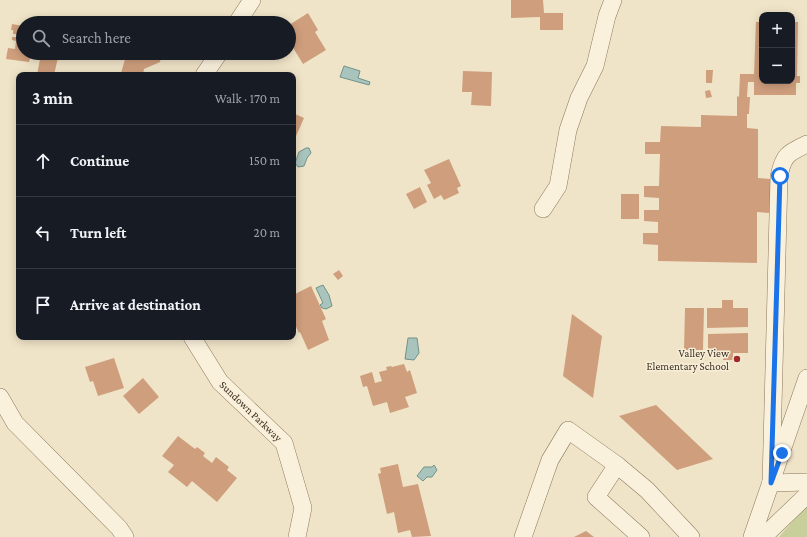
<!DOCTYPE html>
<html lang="en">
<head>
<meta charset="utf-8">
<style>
  :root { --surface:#171b24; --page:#242831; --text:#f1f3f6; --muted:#9ea1a6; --line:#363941 }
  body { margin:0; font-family:"Crimson Pro",serif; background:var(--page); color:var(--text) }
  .controls { position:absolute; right:12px; top:12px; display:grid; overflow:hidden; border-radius:8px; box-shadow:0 2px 10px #0003 }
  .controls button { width:36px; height:36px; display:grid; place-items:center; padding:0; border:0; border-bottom:1px solid var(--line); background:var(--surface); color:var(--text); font:20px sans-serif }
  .stop { position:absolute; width:12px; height:12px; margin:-9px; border:3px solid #1a73e8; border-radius:50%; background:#fff }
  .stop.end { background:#1a73e8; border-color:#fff; box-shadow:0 1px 4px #0008 }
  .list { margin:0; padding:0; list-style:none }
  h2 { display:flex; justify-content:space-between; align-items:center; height:52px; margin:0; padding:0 16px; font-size:17px }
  h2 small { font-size:13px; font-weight:400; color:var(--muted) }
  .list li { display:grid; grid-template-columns:26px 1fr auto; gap:12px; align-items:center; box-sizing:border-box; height:72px; padding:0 16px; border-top:1px solid var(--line) }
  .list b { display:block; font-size:15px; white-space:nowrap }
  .list em { font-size:13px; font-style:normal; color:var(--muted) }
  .icon { flex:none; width:22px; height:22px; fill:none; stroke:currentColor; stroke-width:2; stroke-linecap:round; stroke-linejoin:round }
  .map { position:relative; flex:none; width:807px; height:537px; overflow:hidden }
  .search { position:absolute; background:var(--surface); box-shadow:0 2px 10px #0003; left:16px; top:16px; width:280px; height:44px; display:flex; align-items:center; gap:10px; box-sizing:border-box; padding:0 14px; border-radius:22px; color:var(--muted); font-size:15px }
  .panel { position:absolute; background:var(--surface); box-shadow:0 2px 10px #0003; left:16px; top:72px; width:280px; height:268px; border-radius:8px }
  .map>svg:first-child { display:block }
  .green { fill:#c9cf9b }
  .water { fill:#a9c4bc; stroke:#6f938a }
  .building { fill:#cf9f7d }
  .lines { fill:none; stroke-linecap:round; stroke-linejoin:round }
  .minor-casing { stroke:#8d765c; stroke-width:18 }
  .minor { stroke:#faf1dc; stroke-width:17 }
  .route { stroke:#1a73e8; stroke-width:5 }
  .poi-dot { fill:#9e2a2b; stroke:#f7eed8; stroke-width:1.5 }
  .labels { text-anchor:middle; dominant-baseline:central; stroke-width:3; stroke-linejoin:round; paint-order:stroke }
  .poi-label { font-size:11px; fill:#3d2e20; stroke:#f7eed8; text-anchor:end }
  .street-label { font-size:11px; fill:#3d2e20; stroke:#f7eed8 }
</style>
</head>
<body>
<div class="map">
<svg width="807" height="537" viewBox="0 0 807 537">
  <rect width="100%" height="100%" fill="#f0e4c8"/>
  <polygon class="green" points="807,507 807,537 779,537 796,517"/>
  <g class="water">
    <polygon points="344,66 360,71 358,78 370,82 369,85 340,77"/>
    <polygon points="306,148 309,148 311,153 307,158 304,166 298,167 295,163 299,152"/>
    <polygon points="323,285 329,295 332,306 326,309 322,308 320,305 323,303 316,288"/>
    <polygon points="408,338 417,338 419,353 414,360 405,359"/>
    <polygon points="434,465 437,470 432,477 427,477 423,481 417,476 424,467 432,467"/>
  </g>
  <g class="building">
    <polygon points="511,0 543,0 544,13 563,13 563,30 540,30 540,17 511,18"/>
    <polygon points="308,13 318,30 315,32 326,50 303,64 292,46 295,44 289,36 289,25"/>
    <polygon points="756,22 762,22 762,81 792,81 792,22 798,22 797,76 800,76 800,83 796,83 796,95 754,95 754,82 748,82 747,97 750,97 749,114 747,114 747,128 758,129 758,178 770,179 770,213 757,212 757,263 658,261 658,245 643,244 643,233 658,233 658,222 644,221 644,210 659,210 659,198 644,197 644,186 659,186 660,154 645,154 645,142 660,142 661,126 701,127 701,115 737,116 737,96 739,97 740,74 754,74"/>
    <polygon points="12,24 23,26 23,53 59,53 54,75 37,75 40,59 30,58 29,62 6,59 8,48 15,49 16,41 12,40 12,37 17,37 17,34 13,34 13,30 11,30"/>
    <polygon points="117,53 162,53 160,62 144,69 143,75 122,75 121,73 126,56"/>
    <polygon points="706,70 713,70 712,83 706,83"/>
    <polygon points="463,71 492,72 491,106 471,105 472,92 462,92"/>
    <polygon points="710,90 712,97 706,98 705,91"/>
    <polygon points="293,113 304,118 293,143"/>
    <polygon points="449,159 461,186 457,188 459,193 444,200 441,195 434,199 427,185 431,183 424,170"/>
    <polygon points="420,187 427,202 414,209 406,194"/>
    <rect x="621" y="194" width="18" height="25"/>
    <polygon points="339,270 343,276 338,280 333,274"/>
    <polygon points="311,286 326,319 322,321 329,340 308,350 300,332 299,333 293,320 293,295"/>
    <polygon points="722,300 733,300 733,308 748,308 748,327 707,328 707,308 722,308"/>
    <polygon points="685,308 704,308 703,350 684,350"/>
    <polygon points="572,314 602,336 593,398 563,376"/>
    <polygon points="748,333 748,353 733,353 733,360 723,360 723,353 708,353 708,334"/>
    <polygon points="114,358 124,388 98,396 93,381 90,382 85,367"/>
    <polygon points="404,364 407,372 410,370 417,393 405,397 409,407 390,413 387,402 373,406 367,386 363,387 360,376 372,372 375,383 382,381 379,372 387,370 386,367 391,366 392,367"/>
    <polygon points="143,378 159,397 139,414 123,396"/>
    <polygon points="656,405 713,459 677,470 619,416"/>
    <polygon points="178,436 195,449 197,447 205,453 203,456 212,463 216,457 229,467 227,470 237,478 217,502 192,481 187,487 168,472 174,465 162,456"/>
    <polygon points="398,464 403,487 418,484 431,536 412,537 410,530 398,533 394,512 387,514 378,474 381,473 380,468"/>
    <polygon points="586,531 594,537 574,537"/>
  </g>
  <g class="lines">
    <defs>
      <g id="minor">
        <polyline points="237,23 252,0"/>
        <polyline points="204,75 219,53"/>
        <polyline points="543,209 558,186 568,130 579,98 595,66 607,16 613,0"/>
        <polyline points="192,337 220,382 284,443 303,508 297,537"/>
        <polyline points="0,397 15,423 119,528 125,537"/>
        <path d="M771,483L779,177C783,155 788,153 807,144"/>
        <polyline points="771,483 807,482"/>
        <polyline points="523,537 550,460 568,430 617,465"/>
        <polyline points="641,537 596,497 617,465 647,490 691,537"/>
        <polyline points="752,537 807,378"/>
        <polyline points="763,537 807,495"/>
      </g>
    </defs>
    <use href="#minor" class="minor-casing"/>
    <use href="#minor" class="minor"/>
  </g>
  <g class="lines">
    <polyline class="route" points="780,176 771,483 782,453"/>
  </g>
  <circle class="poi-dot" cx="737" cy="359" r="4"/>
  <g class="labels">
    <g class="poi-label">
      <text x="729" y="353">Valley View<tspan x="729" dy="13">Elementary School</tspan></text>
    </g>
    <g class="street-label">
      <text transform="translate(251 411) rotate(44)">Sundown Parkway</text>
    </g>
  </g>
</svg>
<div class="controls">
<button>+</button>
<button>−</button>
</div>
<div class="stop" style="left:780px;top:176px"></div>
<div class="stop end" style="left:782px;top:453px"></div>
<div class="search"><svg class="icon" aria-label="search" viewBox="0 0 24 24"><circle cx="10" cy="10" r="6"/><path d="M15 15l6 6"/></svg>Search here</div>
<section class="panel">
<h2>3 min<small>Walk · 170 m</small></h2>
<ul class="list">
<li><svg class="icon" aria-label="ahead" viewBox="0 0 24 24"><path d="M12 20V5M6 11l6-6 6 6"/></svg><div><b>Continue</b></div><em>150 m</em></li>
<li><svg class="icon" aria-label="left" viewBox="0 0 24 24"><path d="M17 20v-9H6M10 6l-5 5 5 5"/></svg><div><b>Turn left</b></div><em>20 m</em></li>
<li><svg class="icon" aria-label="arrive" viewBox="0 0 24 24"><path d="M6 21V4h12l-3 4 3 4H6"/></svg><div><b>Arrive at destination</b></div></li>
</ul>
</section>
</div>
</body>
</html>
